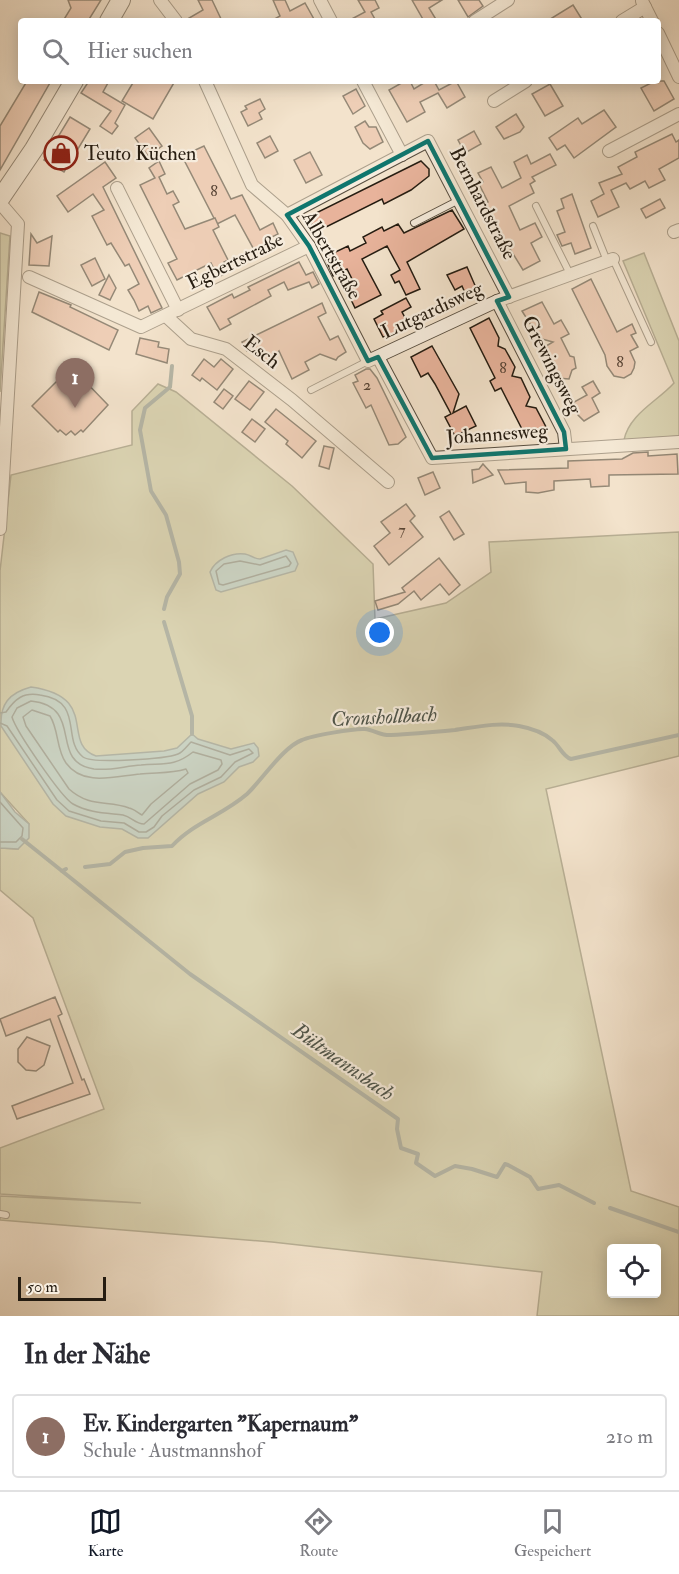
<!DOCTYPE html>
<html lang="de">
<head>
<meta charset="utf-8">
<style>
  :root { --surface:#fff; --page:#f7f7f7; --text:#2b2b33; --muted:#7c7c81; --line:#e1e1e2; --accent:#111827 }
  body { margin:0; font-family:"IM FELL Double Pica",serif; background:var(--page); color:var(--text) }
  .controls { position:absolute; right:18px; bottom:18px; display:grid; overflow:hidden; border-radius:6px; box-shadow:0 3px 15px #0003 }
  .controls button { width:54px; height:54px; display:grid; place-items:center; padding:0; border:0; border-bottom:2px solid var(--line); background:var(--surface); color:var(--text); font:30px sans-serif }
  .scale { position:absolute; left:18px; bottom:15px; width:88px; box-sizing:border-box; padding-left:6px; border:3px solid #251c11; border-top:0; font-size:16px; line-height:21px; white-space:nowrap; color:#251c11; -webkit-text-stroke:4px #f7edde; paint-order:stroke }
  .you { position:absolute; left:380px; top:633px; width:21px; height:21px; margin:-15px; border:4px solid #fff; border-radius:50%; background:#1a73e8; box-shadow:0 0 0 9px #1a73e833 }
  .badge { display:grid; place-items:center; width:39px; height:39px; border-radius:50%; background:var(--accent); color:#fff; font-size:20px; font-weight:700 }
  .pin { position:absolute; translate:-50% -50px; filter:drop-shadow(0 2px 3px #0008) }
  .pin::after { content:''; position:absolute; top:32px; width:21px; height:18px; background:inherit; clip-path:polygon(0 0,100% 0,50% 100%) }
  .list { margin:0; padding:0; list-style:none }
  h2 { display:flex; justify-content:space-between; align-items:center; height:78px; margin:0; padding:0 24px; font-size:26px }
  h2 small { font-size:20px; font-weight:400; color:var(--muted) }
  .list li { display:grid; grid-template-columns:39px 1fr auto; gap:18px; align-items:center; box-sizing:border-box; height:84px; margin:0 12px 12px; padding:0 12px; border:2px solid var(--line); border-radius:6px }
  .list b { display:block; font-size:22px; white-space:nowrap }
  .list p { margin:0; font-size:20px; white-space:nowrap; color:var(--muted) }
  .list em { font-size:20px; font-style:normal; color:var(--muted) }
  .icon { flex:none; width:33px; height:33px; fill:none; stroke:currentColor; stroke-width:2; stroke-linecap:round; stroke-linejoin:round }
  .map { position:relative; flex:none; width:679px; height:1316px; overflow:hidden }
  .search { position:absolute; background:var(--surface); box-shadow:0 3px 15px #0003; left:18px; right:18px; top:18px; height:66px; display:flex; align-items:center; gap:15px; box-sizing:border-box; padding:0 21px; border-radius:6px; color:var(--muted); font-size:22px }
  .sheet { height:174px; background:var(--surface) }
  nav { display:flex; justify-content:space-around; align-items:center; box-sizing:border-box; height:84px; border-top:2px solid var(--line); background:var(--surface); font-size:16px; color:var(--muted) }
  nav a { display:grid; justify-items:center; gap:3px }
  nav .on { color:var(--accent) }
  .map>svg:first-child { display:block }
  .green { fill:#bfc294; stroke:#726f52; stroke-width:1.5; fill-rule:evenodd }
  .water { fill:#9bbeb8; stroke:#6c7d75; stroke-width:1.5 }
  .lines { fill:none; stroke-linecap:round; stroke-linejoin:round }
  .shore { stroke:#606d64; stroke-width:1.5 }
  .stream { stroke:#6c7d75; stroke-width:4 }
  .building { fill:#e8b39b; stroke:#251c11; stroke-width:1.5 }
  .service-casing { stroke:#584e40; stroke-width:8 }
  .minor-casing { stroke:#584e40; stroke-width:14 }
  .secondary-casing { stroke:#251c11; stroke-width:20 }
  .service { stroke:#f7edde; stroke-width:6 }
  .minor { stroke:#f7edde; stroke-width:12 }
  .secondary { stroke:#f7edde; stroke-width:18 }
  .marked { fill:none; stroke:#0f766e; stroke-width:4.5; stroke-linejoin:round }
  .labels { text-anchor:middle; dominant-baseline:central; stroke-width:4.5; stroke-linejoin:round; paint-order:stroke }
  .number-label { font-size:16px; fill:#564234 }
  .poi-label { font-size:20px; fill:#251c11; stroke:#f7edde; text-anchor:start }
  .street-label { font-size:20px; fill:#251c11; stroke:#f7edde }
  .water-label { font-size:21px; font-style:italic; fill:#4e554b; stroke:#f7edde }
</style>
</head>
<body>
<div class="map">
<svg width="679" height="1316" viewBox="0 0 679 1316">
  <rect width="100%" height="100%" fill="#f3e3cc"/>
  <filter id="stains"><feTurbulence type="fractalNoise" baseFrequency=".00333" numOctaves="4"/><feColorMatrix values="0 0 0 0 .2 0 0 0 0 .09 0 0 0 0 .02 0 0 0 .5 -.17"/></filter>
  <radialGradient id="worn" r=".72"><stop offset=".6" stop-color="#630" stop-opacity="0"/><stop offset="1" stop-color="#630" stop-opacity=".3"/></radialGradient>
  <g class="green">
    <polygon points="0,233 10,236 0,392"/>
    <path d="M644,253L679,341V436L624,440C629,414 658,401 674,383L623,261Z"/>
    <path d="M158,384L176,392L292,486L373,564L375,619L446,603L491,572L489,542L679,532V756L546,789L631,1191L679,1207V1316H537L542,1272L272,1242L0,1220V1196L141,1203L0,1194V1148L104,1109L33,918L0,890V848L18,849L29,824L0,792V571L11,475L132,445V411ZM612,1248H656V1294H612Z"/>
  </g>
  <g class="water">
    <path d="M286,550L293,552L298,564L295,571L221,592L216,590L210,572C215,560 232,552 245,554C251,555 254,559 260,559Z"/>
    <path d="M31,687C101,697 60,743 96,756L164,751L177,748L192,734L198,739L231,749L254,743L258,748L259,756L253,762L239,767L224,782L198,794L148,838H138L122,829L100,827L66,816L53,804L1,726C0,704 9,693 31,687Z"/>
    <polygon points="0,792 15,812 29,824 29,838 18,849 0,848"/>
  </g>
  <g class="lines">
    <g class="shore">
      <polygon points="286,556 291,563 289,566 223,585 219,584 216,571 224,564 240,561 260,565"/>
      <path d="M31,701C86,707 47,762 94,769C110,771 125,766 141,765C164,763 174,767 193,752L221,760L222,764L218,770L190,784L144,824C135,824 132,817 123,815C107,813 89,813 73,804C61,797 16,731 12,717L17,708Z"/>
      <path d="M32,710L50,716C59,730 56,749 66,763C83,787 116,776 140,774C156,772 170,774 186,769L188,773L151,804L142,815C138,813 134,809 129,808C108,800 90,808 69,789L26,726L23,717Z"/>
      <path d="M0,713L6,712C15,699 23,692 40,695C85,701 61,740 83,757C92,764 166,759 178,754C183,752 187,746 191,742L230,755L249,749L253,753L235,762L221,777L194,790L162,816L154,827L146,832H139L124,823L101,821L69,811L57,800L7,726L0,723"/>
      <polyline points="0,802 23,828 22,836 16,842 0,842"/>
    </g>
    <g class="stream">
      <polyline points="164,609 167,597 180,574 179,562 166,515 151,491 140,430 145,408 170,387 172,366"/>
      <polyline points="164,622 192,716 192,734"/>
      <polyline points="22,839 62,871 66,869"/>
      <path d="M85,867L110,864L125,852L143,848L172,846C193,823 223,815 247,794C262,780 283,747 302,740C311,736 355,728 365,729C374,730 382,736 391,735C412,734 434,732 455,730C476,727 498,722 519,726C530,728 544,733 552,740C560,746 562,756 571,759L679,735"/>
      <polyline points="62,871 190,974 398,1119 397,1129 401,1148 418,1154 416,1163 435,1176 455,1166 472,1169 497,1177 505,1164 508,1165 530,1177 538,1189 559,1185 594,1203"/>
      <polyline points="610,1208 679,1232"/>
    </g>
  </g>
  <g class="building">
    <polygon points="68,0 101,0 88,21 63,21 71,8"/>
    <polygon points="198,0 212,0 222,21 184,21 203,10"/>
    <polygon points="273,0 285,0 290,11 305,3 315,21 271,21 280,16"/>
    <polygon points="358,0 375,0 379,8 371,12 376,21 348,21 365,12"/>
    <polygon points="412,0 442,0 429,8 437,21 424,21"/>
    <polygon points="458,0 479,0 483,6 468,17"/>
    <polygon points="573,5 583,21 547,21"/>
    <polygon points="27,81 51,81 0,170 0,126"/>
    <polygon points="89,81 109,81 103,92 125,105 115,123 118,126 112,134 100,126 111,111 81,93"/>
    <polygon points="134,81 175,81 153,119 122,101"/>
    <polygon points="405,81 410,81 414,89 427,81 434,81 439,90 456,81 465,97 447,108 438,93 420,102 425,112 407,122 389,90"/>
    <polygon points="655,81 664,81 674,99 654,111 641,88"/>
    <polygon points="550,84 563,106 545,116 532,94"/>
    <polygon points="356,89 365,106 353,114 343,96"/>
    <polygon points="260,99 265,109 259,113 262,119 248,126 241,112 247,109 245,106"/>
    <polygon points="604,110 616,127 574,158 565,145 557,150 549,138 578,118 582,124"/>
    <polygon points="516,114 524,127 520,132 504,139 496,127"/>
    <polygon points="70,117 90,129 64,172 44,160"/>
    <polygon points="365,121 369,127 376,127 383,142 370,149 363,143 355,127"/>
    <polygon points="149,128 162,146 148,156 135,138"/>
    <polygon points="474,131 481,144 465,153 458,140"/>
    <polygon points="672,134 676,142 679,140 679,158 659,169 665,180 649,188 645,181 630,189 626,183 611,190 619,207 598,217 591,201 604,194 599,183 622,174 618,167 637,157 635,152"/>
    <polygon points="270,136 278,151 265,158 257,143"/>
    <polygon points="204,146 231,199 242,195 260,230 273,223 278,234 266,240 271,250 258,257 235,215 217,224 182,156"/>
    <polygon points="310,152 322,175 306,183 294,160"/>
    <polygon points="550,154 556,165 532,177 535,181 530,184 534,193 509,206 520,230 535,223 542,237 531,243 540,261 523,270 483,205 488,202 479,184 483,182 478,173 491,167 502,188 521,178 514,162 527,155 531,164"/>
    <polygon points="159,161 165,174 159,177 167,194 173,191 179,202 173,205 185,229 215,218 219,227 213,230 228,260 224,262 229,272 218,277 211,263 177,280 168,263 177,259 140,185 155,178 149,168"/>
    <polygon points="421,161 429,169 429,176 411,190 384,204 382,199 316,232 308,217"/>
    <polygon points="105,162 116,178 103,187 162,308 151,313 148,306 139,311 134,300 128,290 139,284 129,264 125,266 111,243 107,245 92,216 104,210 93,194 68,212 57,196"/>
    <polygon points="572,194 591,248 575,254 571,243 562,246 557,235 565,232 557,211 564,208 561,199"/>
    <polygon points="660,199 665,208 646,218 641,209"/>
    <polygon points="452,210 464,229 407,262 420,289 406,295 399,281 395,283 391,275 400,270 387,246 362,259 381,295 355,308 346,289 355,285 347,269 333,276 325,257 348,246 350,251 366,243 363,237 382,227 384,231 398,224 404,233"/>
    <polygon points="31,234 37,243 52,236 49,266 29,265"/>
    <polygon points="95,258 105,279 92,286 81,265"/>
    <polygon points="299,262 306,275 313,272 319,284 312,288 309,282 288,290 284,282 268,290 271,296 228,319 231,324 220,330 207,307 232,294 234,298 250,290 248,287"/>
    <polygon points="467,267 477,290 466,295 462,286 455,290 447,275"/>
    <polygon points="109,275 116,288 110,300 99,295"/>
    <polygon points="591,279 617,332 632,324 636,333 631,335 638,347 630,351 635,362 634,368 631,374 624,378 614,376 607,366 605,355 572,289"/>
    <polygon points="39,292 71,305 70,307 118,330 109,350 32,312"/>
    <polygon points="406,298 411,307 402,312 409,325 405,327 406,329 388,338 387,336 383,337 374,319 383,314 381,311"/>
    <polygon points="542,302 554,324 561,320 569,334 561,338 570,356 574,357 576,368 572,370 569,379 557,378 541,349 553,342 531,336 529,332 531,325 522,311"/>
    <polygon points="322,303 326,313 318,317 330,340 338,336 346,352 338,357 336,360 320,354 305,362 309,370 292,379 279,351 269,364 251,349 247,351 242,342"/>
    <polygon points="489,318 499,338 498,346 505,349 515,367 512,376 521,378 530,397 526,406 536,408 546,427 526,437 501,388 495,391 490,381 495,378 470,328"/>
    <polygon points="140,338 159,342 158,347 169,349 167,363 136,354"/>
    <polygon points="432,346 459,394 453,413 466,406 476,426 455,436 445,417 451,414 435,384 428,373 421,377 411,357"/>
    <polygon points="204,359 214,367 221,359 233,369 217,390 202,378 200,381 192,375"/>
    <polygon points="366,369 370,369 377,378 406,437 398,444 389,445 371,405 366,408 353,383 358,381 355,375"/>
    <polygon points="80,376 108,405 83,432 81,430 75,435 71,431 66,435 60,430 58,432 32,406 61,377 66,382 70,378 74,382"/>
    <polygon points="249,381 264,392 250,410 235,399"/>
    <polygon points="593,381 600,393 592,398 599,412 584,421 578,415 574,402 587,395 582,387"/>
    <polygon points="224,389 233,396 223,409 214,402"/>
    <polygon points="276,409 316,441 302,458 286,444 288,441 265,422"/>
    <polygon points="252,419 265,429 255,442 242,432"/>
    <polygon points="324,446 334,448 329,469 319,466"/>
    <polygon points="648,452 648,456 677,454 678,474 609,475 609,486 591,487 590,479 554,481 554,490 538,493 526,492 526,482 505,484 498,470 568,468 568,461 622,459 633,453"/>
    <polygon points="483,464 493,475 473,483 472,470 479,469"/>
    <polygon points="433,472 440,488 425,495 418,478"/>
    <polygon points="406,504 415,516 410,521 423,537 389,565 374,546 390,533 381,522"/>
    <polygon points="449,511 464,534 454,540 440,517"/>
    <polygon points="439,558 460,585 449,595 440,584 421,600 414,591 398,604 378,610 375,601 405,592 402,588"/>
    <polygon points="55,997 62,1014 58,1016 82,1080 84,1079 90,1094 17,1119 12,1106 73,1083 50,1019 6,1036 0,1019"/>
    <polygon points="27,1037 50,1046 44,1065 36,1071 26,1070 18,1062 18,1049"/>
  </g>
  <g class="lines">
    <defs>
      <g id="service">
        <polyline points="536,206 570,274"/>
        <polyline points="414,223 459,200"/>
        <polyline points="593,226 607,261"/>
        <polyline points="613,259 651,342"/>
        <polyline points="311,390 368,361"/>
        <polyline points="0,1214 6,1215"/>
      </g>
      <g id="minor">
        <polyline points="160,0 176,21"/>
        <polyline points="320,0 331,21"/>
        <polyline points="642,1 652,21"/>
        <polyline points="475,21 508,0"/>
        <polyline points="622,21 645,7"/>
        <polyline points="658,33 679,77"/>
        <polyline points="205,81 252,185 287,215 309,246 368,361 497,301 613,259"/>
        <polyline points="363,81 402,155"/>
        <polyline points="494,101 526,81"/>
        <polyline points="609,151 679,114"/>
        <polyline points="117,188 178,310"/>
        <polyline points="0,203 18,224 0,529"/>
        <polyline points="287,215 428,141 509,297"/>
        <polyline points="674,232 679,230"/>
        <polyline points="29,277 141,327 309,246"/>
        <polyline points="497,301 564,432 566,449"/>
        <polyline points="166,316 191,339 226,349 292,400 388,482"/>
        <polyline points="378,357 432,458 679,442"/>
      </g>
      <g id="secondary">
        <polyline points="109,21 121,0"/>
        <polyline points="0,199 34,149 74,81"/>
      </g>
    </defs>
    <use href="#service" class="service-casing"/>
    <use href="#minor" class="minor-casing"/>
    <use href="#secondary" class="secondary-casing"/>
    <use href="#service" class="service"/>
    <use href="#minor" class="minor"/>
    <use href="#secondary" class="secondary"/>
  </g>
  <path d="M0 0H679V1316H0ZM428,141L509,297L497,301L564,432L566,449L432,458L378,357L368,361L309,246L287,215Z" fill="#f3e3cc" fill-opacity=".55" fill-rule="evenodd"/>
  <path class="marked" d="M428,141L509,297L497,301L564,432L566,449L432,458L378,357L368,361L309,246L287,215Z"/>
  <defs>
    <symbol id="shop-ring" viewBox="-11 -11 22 22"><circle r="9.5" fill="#f7edde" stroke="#8f2418" stroke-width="1.5"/><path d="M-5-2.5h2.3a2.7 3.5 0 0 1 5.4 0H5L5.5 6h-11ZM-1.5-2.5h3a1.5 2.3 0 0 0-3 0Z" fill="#8f2418"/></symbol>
  </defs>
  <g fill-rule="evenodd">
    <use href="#shop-ring" x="42" y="134" width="38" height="38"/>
  </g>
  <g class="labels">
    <g class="number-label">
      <text x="214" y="191">8</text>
      <text x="620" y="362">8</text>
      <text x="503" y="368">8</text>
      <text x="367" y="385">2</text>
      <text x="402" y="530">7</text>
    </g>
    <g class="poi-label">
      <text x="84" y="153">Teuto Küchen</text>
    </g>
    <g class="street-label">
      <text transform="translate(483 203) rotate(63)">Bernhardstraße</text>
      <text transform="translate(332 255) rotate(60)">Albertstraße</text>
      <text transform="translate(235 261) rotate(-26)">Egbertstraße</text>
      <text transform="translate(432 310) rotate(-25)">Lutgardisweg</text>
      <text transform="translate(262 352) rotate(38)">Esch</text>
      <text transform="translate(552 365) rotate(63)">Grewingsweg</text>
      <text transform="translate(497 434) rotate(-4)">Johannesweg</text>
    </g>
    <g class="water-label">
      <text transform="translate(384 717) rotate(-3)">Cronshollbach</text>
      <text transform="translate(343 1062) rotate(35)">Bültmannsbach</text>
    </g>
  </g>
  <rect width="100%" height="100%" filter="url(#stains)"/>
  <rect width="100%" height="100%" fill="url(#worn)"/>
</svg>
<div class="controls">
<button><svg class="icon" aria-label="locate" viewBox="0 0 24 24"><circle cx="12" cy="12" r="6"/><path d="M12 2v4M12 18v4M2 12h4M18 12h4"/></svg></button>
</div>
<div class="scale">50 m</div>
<div class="you"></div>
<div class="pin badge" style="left:75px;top:408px;background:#8d6e63">1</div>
<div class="search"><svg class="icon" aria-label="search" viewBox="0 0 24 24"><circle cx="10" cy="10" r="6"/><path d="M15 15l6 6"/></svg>Hier suchen</div>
</div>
<section class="sheet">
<h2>In der Nähe<small></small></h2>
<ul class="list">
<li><span class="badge" style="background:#8d6e63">1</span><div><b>Ev. Kindergarten &quot;Kapernaum&quot;</b><p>Schule · Austmannshof</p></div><em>210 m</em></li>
</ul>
</section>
<nav>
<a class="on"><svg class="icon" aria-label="map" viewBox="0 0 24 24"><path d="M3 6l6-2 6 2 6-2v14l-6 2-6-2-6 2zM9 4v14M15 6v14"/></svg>Karte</a>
<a><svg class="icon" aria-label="directions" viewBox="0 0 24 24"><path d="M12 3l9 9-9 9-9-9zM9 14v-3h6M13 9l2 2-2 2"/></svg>Route</a>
<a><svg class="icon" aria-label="saved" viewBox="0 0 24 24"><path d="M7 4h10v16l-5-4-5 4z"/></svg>Gespeichert</a>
</nav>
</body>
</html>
